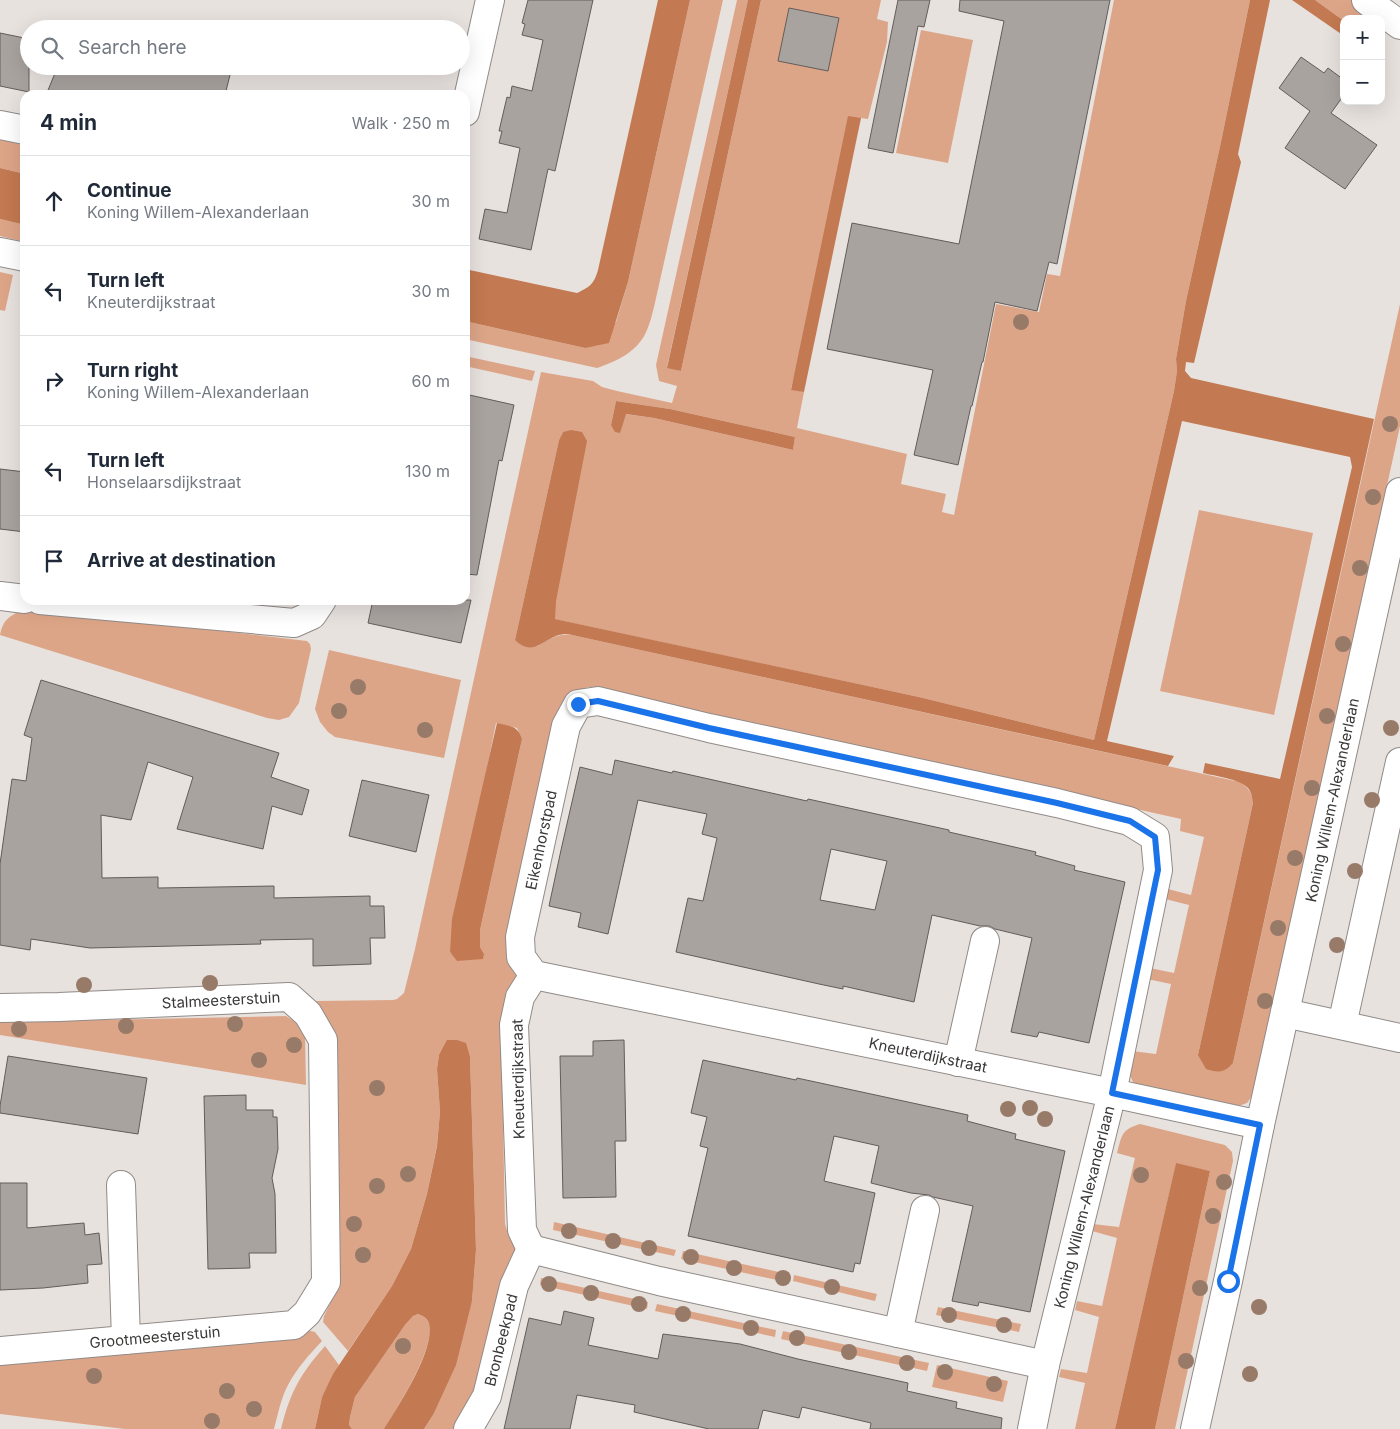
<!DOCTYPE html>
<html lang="en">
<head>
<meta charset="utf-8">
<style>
  :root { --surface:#fff; --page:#f2f2f3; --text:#1f2937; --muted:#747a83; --line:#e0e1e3 }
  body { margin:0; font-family:Inter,sans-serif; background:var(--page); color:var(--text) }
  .controls { position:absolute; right:15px; top:15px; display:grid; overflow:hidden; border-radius:10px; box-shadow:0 5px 20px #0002 }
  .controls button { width:45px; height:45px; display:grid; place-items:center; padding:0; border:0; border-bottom:1px solid var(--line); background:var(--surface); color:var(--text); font:25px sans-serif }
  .stop { position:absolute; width:15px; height:15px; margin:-11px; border:4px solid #1a73e8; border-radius:50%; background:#fff }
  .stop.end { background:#1a73e8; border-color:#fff; box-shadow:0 1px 5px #0008 }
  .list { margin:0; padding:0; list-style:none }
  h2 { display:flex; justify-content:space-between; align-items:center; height:65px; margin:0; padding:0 20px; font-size:21px }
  h2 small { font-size:16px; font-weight:400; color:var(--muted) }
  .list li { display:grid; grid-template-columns:32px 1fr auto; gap:15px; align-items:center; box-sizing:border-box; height:90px; padding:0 20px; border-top:1px solid var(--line) }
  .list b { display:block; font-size:19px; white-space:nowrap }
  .list p { margin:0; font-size:16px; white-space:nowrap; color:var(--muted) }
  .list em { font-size:16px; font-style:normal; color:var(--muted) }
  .icon { flex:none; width:28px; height:28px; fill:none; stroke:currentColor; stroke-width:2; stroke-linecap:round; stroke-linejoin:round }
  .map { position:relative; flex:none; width:1400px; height:1429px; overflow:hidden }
  .search { position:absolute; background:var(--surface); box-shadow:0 5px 20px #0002; left:20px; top:20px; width:450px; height:55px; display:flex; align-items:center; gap:12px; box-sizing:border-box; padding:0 18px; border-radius:28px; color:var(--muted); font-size:19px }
  .panel { position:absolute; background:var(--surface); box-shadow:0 5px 20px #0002; left:20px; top:90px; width:450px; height:515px; border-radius:15px }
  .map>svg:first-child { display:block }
  .green { fill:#dda588; fill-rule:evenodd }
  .water { fill:#c37951 }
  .building { fill:#a9a3a0; stroke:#625d5a; fill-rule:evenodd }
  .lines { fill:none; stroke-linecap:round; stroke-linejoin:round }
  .minor-casing { stroke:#918b88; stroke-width:30 }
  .minor { stroke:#fff; stroke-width:28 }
  .tree { fill:#987a68 }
  .route { stroke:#1a73e8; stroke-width:6 }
  .labels { text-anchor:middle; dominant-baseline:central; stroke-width:4; stroke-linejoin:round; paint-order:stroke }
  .street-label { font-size:15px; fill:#3b3938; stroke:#fff }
</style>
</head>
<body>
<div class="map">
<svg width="1400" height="1429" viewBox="0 0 1400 1429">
  <rect width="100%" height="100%" fill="#e8e2df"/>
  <g class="green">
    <path d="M690,0H723L654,307C652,315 650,323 647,330C638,352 617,361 597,368L465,339V321L585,348L616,322L628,282Z"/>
    <path d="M737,0H748L667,367L681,371L761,0H881L877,19L888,22L887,42L868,119L861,118L791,389L804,392L797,428L907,454L901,484L946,494L942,512L954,515L996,304L1039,312L1047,274L1060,276L1114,0H1250L1221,142L1186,301L1176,359L1177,371L1174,391L1094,740L919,697L554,619L563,432L559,440L515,640L538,646C549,639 559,633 572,635L1240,782C1249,788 1252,793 1253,803L1198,1055L1233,1063L1400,304V426L1255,1092L1247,1103L1233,1108L1136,1086C1126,1073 1130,1065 1132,1051L1156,1054L1171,984L1147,979L1150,968L1174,973L1189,905L1165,899L1168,889L1191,895L1204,837L1180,831L1181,819L588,687L579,691L519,976C513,990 504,1003 501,1018L505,1224L509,1237L516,1248L493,1349L458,1429H424L433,1415L472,1301L476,1250L470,1057L439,1055L437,1069L440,1112L437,1145L427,1194L411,1249L392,1286L348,1351L323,1322L324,1316L336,1291L333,1037L328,1019L316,1001L393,1000L397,999L404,993L415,949L541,372L593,381L602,387L617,391L672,403L677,386L659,381L656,365ZM616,401L670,409L795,437L793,450L654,418L625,414L611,425ZM496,723L517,728L522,739L480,930V947L484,954L450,953Z"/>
    <polygon points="1315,0 1351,0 1377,19 1344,19 1344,21"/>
    <polygon points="921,30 973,40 948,163 896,153"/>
    <polygon points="0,135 25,140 25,174 0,168"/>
    <polygon points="0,219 25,225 25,242 0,236"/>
    <polygon points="0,272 13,275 5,311 0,310"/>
    <polygon points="465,356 535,371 532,381 465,366"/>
    <polygon points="1199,510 1313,533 1274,715 1160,691"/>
    <path d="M24,609H34L307,641L310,644L311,649L299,703L289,717L279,720L267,718L0,635C3,619 10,616 24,609Z"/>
    <polygon points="329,650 461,680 444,758 335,737 328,732 320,722 315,709"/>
    <polygon points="286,1016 297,1023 305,1036 306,1085 0,1035 0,1022"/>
    <path d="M1140,1124L1225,1145L1232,1152L1233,1161L1175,1429H1155L1210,1171L1176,1164L1115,1429H1075L1085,1383L1059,1377L1061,1369L1087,1373L1099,1317L1075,1310L1077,1301L1102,1306L1117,1238L1092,1231L1093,1224L1119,1227L1135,1158L1117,1153C1122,1135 1121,1130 1140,1124Z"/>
    <polygon points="554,1222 676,1250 674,1256 553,1230"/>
    <polygon points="683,1251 788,1274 786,1282 681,1259"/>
    <polygon points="794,1275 877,1294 875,1301 793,1281"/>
    <polygon points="541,1278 648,1302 647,1309 540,1285"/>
    <polygon points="657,1304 776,1330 775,1337 655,1311"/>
    <polygon points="938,1307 1021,1324 1019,1332 936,1315"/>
    <path d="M418,1314C423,1316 428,1318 429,1324C435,1350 398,1405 385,1429H352L349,1425L350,1417L355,1397L405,1325L413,1316Z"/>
    <path d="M307,1330L315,1332L322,1341C309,1355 297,1368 288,1385C281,1398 278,1414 274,1429H125L0,1414V1362Z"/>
    <polygon points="783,1331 929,1363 927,1371 781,1339"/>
    <path d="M325,1346L339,1365L322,1397L315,1429H281C290,1393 300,1374 325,1346Z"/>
    <polygon points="937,1365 1008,1381 1003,1402 932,1387"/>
  </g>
  <g class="water">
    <path d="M658,0H690L628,282L609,343L585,348L465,321V269L577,293C590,287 594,284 598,270Z"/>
    <polygon points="748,0 761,0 681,371 667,368"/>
    <path d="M1250,0H1270L1238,154L1241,162L1194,363L1186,362L1185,371L1191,378L1374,419L1233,1063C1224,1073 1218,1073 1206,1069L1198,1055L1253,803C1252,798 1252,793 1248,788C1240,779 1215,776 1203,773L1205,763L1280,779L1352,467L1350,457L1182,421L1107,741L1174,756L1168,766L572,635C570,634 567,634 564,634C544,636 535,659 515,640L559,440L563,432L571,430L582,432L587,441L556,601L555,619L919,697L1094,740L1174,391L1177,371L1176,359L1186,301L1221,142Z"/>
    <polygon points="1292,0 1315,0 1344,21 1344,36"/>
    <polygon points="848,116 861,118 804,392 791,390"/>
    <polygon points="0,168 25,174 25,225 0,219"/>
    <polygon points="616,401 670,409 795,437 793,450 654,418 626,414 620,433 615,432 611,425"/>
    <path d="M497,723C509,726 518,725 522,739L480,930V947L484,954L483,959L457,961L450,952L452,919Z"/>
    <path d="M447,1040H457L466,1043L470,1057L476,1250L472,1301L456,1365L433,1415L424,1429H384C398,1406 435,1351 429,1324C428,1318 423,1316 418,1314L413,1316L405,1325L355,1397L350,1417L349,1425L352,1429H315L322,1397L333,1374L392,1286L411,1249L427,1194L437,1146L440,1112L437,1069L439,1055Z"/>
    <polygon points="1176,1163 1210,1171 1155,1429 1115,1429"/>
  </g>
  <g class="building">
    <polygon points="528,0 593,0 555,171 548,169 531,250 479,239 485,209 507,213 520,148 499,143 502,131 499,131 507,97 510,98 512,86 532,91 543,40 522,35 525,24 522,23"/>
    <polygon points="898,0 930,0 924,27 918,26 893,153 868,148"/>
    <polygon points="960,0 1110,0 1057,264 1049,262 1037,311 995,302 983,362 982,362 972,406 971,406 958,465 914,455 933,370 827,349 852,223 959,244 1004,21 959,11"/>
    <polygon points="789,8 839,18 828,71 778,61"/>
    <polygon points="0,33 29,39 29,92 0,86"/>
    <polygon points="1301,57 1324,73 1328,68 1344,80 1344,95 1331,113 1377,145 1345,189 1285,148 1310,111 1279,88"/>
    <polygon points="58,66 210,66 231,71 225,95 46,95"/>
    <polygon points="465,394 514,405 502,461 499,460 477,575 465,574"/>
    <polygon points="0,469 25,472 25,532 0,529"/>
    <polygon points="373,600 471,600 461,643 368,623"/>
    <polygon points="41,680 279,753 271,777 309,790 302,815 272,806 263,849 177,829 193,777 148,762 131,820 101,815 102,878 158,877 158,888 274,886 274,898 370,896 370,906 384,906 385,938 370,938 371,964 313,966 313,939 260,940 261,944 90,948 31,939 30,950 0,945 0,864 12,779 26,781 32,738 24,735"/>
    <path d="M615,760L672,773L673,771L807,801L808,799L949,830V832L1036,852L1035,855L1075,866L1074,870L1125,882L1089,1043L1039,1032L1037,1037L1011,1032L1032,938L995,929L989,926H980L932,915L914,1002L843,986V989L819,984L676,952L688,898L703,901L717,838L702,834L707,814L638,800L608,934L578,927L581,913L549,906L561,850L580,767L612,775ZM831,849L887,861L875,910L820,900Z"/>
    <polygon points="362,780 429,795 416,852 349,836"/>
    <polygon points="624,1040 626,1141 615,1141 616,1197 563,1198 560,1056 593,1056 593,1041"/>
    <polygon points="8,1056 147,1078 138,1134 0,1113 0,1106"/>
    <polygon points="703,1060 796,1080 797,1078 968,1115 967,1121 1016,1134 1015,1139 1065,1151 1030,1312 979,1302 978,1306 952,1301 973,1206 933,1197 929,1195 911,1193 871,1183 879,1146 834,1136 824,1181 875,1193 860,1264 855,1263 853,1272 688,1236 708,1148 700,1146 707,1117 691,1113"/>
    <polygon points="246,1095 246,1110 273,1110 273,1117 277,1117 278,1149 272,1178 275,1194 276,1253 249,1253 250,1268 208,1269 204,1096"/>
    <polygon points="0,1183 27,1183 27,1228 84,1223 85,1235 99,1233 102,1264 87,1265 88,1283 43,1288 0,1290"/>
    <polygon points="564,1311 594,1318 588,1345 658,1359 663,1334 740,1344 798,1359 908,1383 907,1391 957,1402 956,1408 1002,1418 1001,1429 870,1429 871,1423 802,1407 799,1418 763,1410 758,1429 709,1429 634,1412 635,1405 577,1395 570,1429 504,1429 529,1318 561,1325"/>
  </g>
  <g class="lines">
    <defs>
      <g id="minor">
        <polyline points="1366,0 1400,25"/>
        <polyline points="465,112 490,0"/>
        <polyline points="0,125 25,130"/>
        <polyline points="0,252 25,257"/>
        <polyline points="0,596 25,599"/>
        <polyline points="40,600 294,623 312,615 322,600"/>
        <polyline points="534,975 521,957 520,937 566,726 578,704 598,701 709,728 1057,803 1129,821 1155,837 1158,870 1112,1093 1045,1365 1032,1429"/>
        <polyline points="534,975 1112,1093 1260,1125"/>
        <polyline points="0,1008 59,1007 289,997 308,1014 323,1040 326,1282 307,1313 294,1325 0,1351"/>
        <polyline points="1285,1013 1400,1038"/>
        <polyline points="1342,1025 1400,762"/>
        <polyline points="958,1062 985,941"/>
        <polyline points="121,1185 126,1340"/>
        <polyline points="531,1249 659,1281 1045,1365"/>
        <polyline points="531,1249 522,1230 514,1025 520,997 534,975"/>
        <polyline points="898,1333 925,1210"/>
        <polyline points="468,1429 487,1396 514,1286 531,1249"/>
        <polyline points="1195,1429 1228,1281 1260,1125 1400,492"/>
      </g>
    </defs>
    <use href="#minor" class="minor-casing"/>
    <use href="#minor" class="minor"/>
  </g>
  <g class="tree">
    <circle cx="1021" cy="322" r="8"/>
    <circle cx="1390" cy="424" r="8"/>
    <circle cx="1373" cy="497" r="8"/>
    <circle cx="1360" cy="568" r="8"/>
    <circle cx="1343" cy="644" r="8"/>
    <circle cx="358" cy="687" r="8"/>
    <circle cx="339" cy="711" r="8"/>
    <circle cx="1327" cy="716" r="8"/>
    <circle cx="1391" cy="728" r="8"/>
    <circle cx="425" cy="730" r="8"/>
    <circle cx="1312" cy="788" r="8"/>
    <circle cx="1372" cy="800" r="8"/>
    <circle cx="1295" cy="858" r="8"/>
    <circle cx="1355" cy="871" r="8"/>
    <circle cx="1278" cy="928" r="8"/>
    <circle cx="1337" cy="945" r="8"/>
    <circle cx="210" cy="983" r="8"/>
    <circle cx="84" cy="985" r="8"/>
    <circle cx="1265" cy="1001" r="8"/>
    <circle cx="235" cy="1024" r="8"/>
    <circle cx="126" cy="1026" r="8"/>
    <circle cx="19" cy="1029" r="8"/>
    <circle cx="294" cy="1045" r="8"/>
    <circle cx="259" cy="1060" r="8"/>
    <circle cx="377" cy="1088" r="8"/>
    <circle cx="1030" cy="1108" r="8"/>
    <circle cx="1008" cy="1109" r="8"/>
    <circle cx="1045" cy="1119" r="8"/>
    <circle cx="408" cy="1174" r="8"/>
    <circle cx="1141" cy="1175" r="8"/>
    <circle cx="1224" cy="1182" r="8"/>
    <circle cx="377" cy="1186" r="8"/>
    <circle cx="1213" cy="1216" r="8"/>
    <circle cx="354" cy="1224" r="8"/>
    <circle cx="569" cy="1231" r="8"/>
    <circle cx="613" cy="1241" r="8"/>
    <circle cx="649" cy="1248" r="8"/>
    <circle cx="363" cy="1255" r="8"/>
    <circle cx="691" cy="1257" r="8"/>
    <circle cx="734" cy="1268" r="8"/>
    <circle cx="783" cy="1278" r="8"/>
    <circle cx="549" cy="1284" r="8"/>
    <circle cx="832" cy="1287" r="8"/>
    <circle cx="1200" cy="1288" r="8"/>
    <circle cx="591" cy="1293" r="8"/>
    <circle cx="639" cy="1304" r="8"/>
    <circle cx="1259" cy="1307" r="8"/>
    <circle cx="683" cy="1314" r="8"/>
    <circle cx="949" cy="1315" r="8"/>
    <circle cx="1004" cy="1325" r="8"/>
    <circle cx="751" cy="1328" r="8"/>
    <circle cx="797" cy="1338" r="8"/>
    <circle cx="403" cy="1346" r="8"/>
    <circle cx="849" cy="1352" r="8"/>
    <circle cx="1186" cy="1361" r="8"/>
    <circle cx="907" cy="1363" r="8"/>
    <circle cx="945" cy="1372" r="8"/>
    <circle cx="1250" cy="1374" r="8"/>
    <circle cx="94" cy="1376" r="8"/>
    <circle cx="994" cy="1384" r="8"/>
    <circle cx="227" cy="1391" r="8"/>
    <circle cx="254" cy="1409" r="8"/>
    <circle cx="212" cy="1421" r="8"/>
  </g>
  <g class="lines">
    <polyline class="route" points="578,704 598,701 709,728 1057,803 1130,821 1155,837 1158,870 1112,1093 1260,1125 1228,1281"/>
  </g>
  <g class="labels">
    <g class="street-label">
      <text transform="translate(1332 800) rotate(-78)">Koning Willem-Alexanderlaan</text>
      <text transform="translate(541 840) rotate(-78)">Eikenhorstpad</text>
      <text transform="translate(221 1000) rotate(-3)">Stalmeesterstuin</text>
      <text transform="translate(928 1055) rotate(12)">Kneuterdijkstraat</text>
      <text transform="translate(518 1079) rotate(-91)">Kneuterdijkstraat</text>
      <text transform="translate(1084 1207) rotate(-76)">Koning Willem-Alexanderlaan</text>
      <text transform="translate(155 1337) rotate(-5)">Grootmeesterstuin</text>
      <text transform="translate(501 1340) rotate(-76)">Bronbeekpad</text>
    </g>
  </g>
</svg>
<div class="controls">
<button>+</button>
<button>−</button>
</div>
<div class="stop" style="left:1228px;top:1281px"></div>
<div class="stop end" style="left:578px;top:704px"></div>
<div class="search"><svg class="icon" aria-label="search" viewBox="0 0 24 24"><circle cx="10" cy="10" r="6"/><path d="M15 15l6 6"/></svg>Search here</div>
<section class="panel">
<h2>4 min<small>Walk · 250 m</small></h2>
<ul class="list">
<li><svg class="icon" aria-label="ahead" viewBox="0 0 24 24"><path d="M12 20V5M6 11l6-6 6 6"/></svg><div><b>Continue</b><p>Koning Willem-Alexanderlaan</p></div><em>30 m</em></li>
<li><svg class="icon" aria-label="left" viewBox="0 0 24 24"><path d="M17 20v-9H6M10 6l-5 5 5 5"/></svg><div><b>Turn left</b><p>Kneuterdijkstraat</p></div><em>30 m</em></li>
<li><svg class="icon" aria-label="right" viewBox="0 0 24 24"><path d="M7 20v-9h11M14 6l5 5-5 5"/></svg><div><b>Turn right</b><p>Koning Willem-Alexanderlaan</p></div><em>60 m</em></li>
<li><svg class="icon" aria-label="left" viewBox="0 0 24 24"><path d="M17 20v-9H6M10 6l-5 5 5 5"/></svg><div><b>Turn left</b><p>Honselaarsdijkstraat</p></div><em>130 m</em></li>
<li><svg class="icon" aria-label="arrive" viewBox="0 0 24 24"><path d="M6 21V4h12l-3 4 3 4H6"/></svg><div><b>Arrive at destination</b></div></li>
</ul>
</section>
</div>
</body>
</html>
